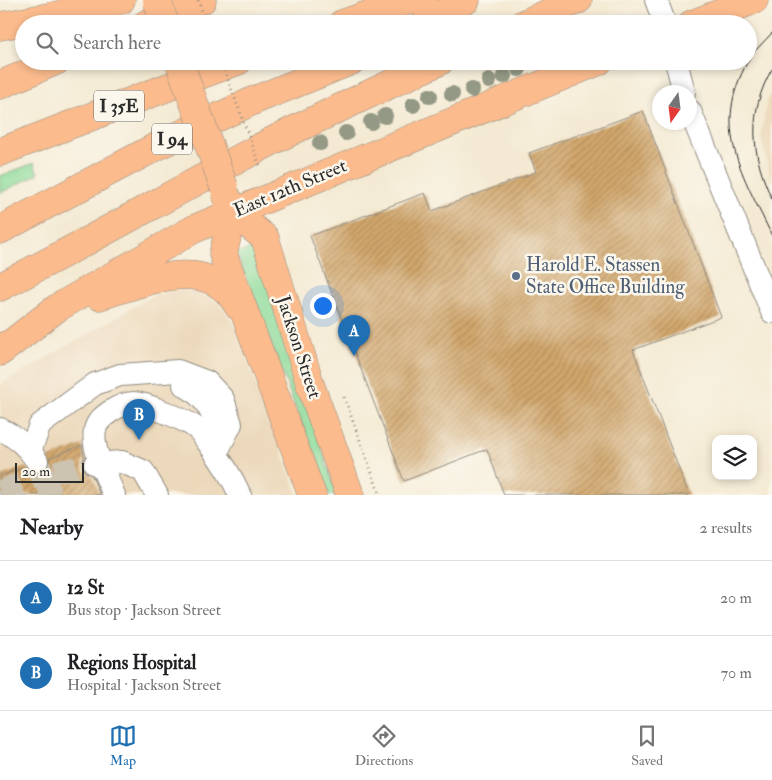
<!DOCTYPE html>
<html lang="en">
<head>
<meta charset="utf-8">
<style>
  :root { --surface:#fff; --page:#f2f2f2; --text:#202124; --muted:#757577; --line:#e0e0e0; --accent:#1f6fb2 }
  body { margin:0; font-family:"IM FELL Double Pica",serif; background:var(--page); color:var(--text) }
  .controls { position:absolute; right:15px; bottom:15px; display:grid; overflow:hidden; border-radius:10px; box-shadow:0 2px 8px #0003 }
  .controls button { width:45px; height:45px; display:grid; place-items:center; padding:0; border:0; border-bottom:1px solid var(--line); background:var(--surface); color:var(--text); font:25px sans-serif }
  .compass { position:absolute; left:652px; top:85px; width:45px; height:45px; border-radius:50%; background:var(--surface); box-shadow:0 2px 8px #0003; rotate:194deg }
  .scale { position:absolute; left:15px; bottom:12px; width:69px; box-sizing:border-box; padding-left:5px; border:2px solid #2b2b2b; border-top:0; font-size:14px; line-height:18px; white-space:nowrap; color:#2b2b2b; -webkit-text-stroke:4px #fbf7ec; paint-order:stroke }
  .you { position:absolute; left:322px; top:305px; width:18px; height:18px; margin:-12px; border:4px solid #fff; border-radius:50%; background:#1a73e8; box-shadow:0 0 0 8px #1a73e833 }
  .badge { display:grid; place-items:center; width:32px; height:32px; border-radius:50%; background:var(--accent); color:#fff; font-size:16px; font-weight:700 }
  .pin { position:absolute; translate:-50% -41px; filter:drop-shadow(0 1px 2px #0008) }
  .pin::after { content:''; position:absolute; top:26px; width:18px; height:15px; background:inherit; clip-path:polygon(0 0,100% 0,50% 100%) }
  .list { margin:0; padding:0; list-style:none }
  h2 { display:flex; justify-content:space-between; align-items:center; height:65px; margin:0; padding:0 20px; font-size:21px }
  h2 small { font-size:16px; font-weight:400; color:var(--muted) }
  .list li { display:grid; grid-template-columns:32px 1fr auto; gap:15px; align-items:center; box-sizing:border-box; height:75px; padding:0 20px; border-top:1px solid var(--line) }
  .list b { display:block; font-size:19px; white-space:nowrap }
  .list p { margin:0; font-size:16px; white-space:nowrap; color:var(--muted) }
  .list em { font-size:16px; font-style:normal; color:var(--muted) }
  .icon { flex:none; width:28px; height:28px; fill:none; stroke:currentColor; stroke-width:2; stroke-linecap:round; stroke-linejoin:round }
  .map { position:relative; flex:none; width:772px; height:495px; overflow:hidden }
  .search { position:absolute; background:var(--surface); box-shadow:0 2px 8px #0003; left:15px; right:15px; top:15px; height:55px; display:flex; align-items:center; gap:12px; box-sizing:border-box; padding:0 18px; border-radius:28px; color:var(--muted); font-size:19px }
  .sheet { height:215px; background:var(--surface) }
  nav { display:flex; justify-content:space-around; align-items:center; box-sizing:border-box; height:70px; border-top:1px solid var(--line); background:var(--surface); font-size:14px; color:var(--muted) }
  nav a { display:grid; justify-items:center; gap:2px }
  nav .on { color:var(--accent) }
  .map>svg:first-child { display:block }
  .built { fill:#ecd8ba }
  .grass { fill:#8bda99; stroke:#5b8262 }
  .building { fill:url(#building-hatch) }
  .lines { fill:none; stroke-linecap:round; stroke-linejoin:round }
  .minor-tunnel { stroke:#ccc4b1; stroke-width:22; stroke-dasharray:22 11; stroke-linecap:butt }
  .minor-casing { stroke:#908a7f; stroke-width:24 }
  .major-casing { stroke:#908a7f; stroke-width:29 }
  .highway-casing { stroke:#908a7f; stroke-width:29 }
  .path { stroke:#908a7f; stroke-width:3; stroke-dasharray:1 4; stroke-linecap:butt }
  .minor { stroke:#fff; stroke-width:22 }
  .major { stroke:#fbbb8d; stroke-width:28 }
  .highway { stroke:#fbbb8d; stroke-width:28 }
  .tram { stroke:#2b2b2b; stroke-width:1 }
  .major-bridge-casing { stroke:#908a7f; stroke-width:29; stroke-linecap:butt }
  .path-bridge { stroke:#908a7f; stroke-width:3; stroke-dasharray:1 4; stroke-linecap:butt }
  .major-bridge { stroke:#fbbb8d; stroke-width:28 }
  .tree { fill:#939985 }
  .service-dot { fill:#5c6f8a; stroke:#fbf7ec; stroke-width:2 }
  .labels { text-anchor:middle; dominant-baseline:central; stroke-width:5; stroke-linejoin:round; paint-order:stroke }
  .shield { fill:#fbf7ec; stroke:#696865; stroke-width:1 }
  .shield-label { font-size:18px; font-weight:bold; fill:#2b2b2b }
  .street-label { font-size:19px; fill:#2b2b2b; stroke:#fbf7ec }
  .service-label { font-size:19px; fill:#4e5e75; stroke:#fbf7ec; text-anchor:start }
</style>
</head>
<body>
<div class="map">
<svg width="772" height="495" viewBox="0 0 772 495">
  <defs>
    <pattern id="building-hatch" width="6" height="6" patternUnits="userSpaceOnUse" patternTransform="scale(1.25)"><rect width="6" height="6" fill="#d2a76d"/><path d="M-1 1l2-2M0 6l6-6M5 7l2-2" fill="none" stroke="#ab885a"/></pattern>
  </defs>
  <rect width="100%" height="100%" fill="#fbf7ec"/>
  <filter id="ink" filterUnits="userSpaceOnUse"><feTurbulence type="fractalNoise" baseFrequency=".02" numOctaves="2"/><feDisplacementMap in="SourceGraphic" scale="10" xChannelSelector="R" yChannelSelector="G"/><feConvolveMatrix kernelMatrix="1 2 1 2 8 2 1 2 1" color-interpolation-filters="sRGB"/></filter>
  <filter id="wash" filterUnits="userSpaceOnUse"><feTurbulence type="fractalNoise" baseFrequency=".0096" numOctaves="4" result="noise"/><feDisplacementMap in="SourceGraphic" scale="20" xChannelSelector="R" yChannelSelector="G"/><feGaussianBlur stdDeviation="1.12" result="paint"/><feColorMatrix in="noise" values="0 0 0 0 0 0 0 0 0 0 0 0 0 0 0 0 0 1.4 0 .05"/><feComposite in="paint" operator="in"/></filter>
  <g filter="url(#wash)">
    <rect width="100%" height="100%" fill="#f4ead3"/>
    <g class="built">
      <polygon points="772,93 772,182 761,137 767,101"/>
      <polygon points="176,289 200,293 221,305 234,324 298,495 0,495 0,385 156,294"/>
    </g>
    <g class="grass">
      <polygon points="34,163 38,174 0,193 0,176"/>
      <polygon points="255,246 337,495 329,495 237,254"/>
    </g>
    <g id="blocks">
      <g class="building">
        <polygon points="643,111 721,317 633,350 689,495 504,495 487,449 404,481 310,236 425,193 432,211 536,172 529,153"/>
        <polygon points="82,445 84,457 82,464 84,471 92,476 100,495 0,495 0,476 25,467 32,473 39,474 44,472 49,466 49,458"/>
      </g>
    </g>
  </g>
  <g filter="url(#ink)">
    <use href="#blocks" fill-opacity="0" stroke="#908a7f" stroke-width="1"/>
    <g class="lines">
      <g class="minor-tunnel">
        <polyline points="0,491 44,474 37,462"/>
        <polyline points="51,495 44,474 95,464"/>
      </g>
      <defs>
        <g id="minor">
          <polyline points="656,0 665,24"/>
          <polyline points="676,61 684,92"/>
          <polyline points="690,111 772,312"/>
          <path d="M184,385C207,398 214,413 220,439"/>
          <path d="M0,429C15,436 28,447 37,461"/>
          <polyline points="30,451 40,425 95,384 120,375 178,371 207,382 223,399 231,424 216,454"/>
          <polyline points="95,464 122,462 143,471 157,495"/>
          <path d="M114,495C107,477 91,449 95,430C97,417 121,403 133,403C144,402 188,421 196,428C200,431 203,436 206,440C219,457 231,475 240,495"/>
        </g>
        <g id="major">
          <polyline points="692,24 754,0"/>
          <polyline points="227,197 233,212 265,238 311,387 350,495"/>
          <polyline points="233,212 223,254 312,495"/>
          <path d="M99,296C144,283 209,252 238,306"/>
          <polyline points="0,352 57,308 194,229 599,61"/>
        </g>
        <g id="highway">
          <polyline points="146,24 202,0"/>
          <polyline points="342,24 407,1 423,0"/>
          <polyline points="425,24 466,0"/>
          <polyline points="523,24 578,0"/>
          <polyline points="0,26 49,17 121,0"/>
          <polyline points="0,85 56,61"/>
          <polyline points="0,152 155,92 238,61"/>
          <polyline points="0,230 165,142 255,100 351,61"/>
          <path d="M0,287C94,239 185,186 278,138C332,111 386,86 440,61"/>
          <polyline points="0,347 7,345"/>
        </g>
      </defs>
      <use href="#minor" class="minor-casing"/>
      <use href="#major" class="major-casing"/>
      <use href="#highway" class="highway-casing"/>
      <polyline class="path" points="344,397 380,495"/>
      <use href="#minor" class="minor"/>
      <use href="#major" class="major"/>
      <use href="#highway" class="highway"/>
      <g class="tram">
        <path d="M748,61C710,129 743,174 772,236"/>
        <polyline points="748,61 752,54 772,33"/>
        <path d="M772,69C747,112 751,155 772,199"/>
      </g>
      <defs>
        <g id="major-bridge">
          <polyline points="157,0 165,24"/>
          <polyline points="179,61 224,187"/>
        </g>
      </defs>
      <use href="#major-bridge" class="major-bridge-casing"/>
      <g class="path-bridge">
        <polyline points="198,0 207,24"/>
        <polyline points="221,61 260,166"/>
      </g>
      <use href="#major-bridge" class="major-bridge"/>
    </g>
    <g class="tree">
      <circle cx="519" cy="69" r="8"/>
      <circle cx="504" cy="76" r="8"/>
      <circle cx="489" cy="81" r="8"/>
      <circle cx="472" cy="90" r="8"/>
      <circle cx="452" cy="94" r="8"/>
      <circle cx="430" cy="96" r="8"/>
      <circle cx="413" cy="105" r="8"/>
      <circle cx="385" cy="116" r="8"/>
      <circle cx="371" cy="122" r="8"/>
      <circle cx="346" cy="133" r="8"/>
      <circle cx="320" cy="143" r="8"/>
    </g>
  </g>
  <circle class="service-dot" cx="516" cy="276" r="5"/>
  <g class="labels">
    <g class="shield">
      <rect x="94" y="90.5" width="50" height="31" rx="4"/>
      <rect x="152" y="123.5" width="40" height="31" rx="4"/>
    </g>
    <g class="shield-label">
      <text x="119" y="106">I 35E</text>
      <text x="172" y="139">I 94</text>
    </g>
    <g class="street-label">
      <text transform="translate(290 188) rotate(-23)">East 12th Street</text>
      <text transform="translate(299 347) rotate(72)">Jackson Street</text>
    </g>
    <g class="service-label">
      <text x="526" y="265">Harold E. Stassen<tspan x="526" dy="22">State Office Building</tspan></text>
    </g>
  </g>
</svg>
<div class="controls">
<button><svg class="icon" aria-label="layers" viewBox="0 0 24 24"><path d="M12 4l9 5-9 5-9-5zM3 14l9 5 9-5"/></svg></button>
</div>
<svg class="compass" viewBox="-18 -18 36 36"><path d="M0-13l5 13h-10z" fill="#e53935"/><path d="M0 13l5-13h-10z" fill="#757577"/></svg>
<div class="scale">20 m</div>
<div class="you"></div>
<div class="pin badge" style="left:354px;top:356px">A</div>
<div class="pin badge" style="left:139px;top:440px">B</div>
<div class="search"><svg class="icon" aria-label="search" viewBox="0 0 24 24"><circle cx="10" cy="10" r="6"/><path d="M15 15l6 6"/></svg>Search here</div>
</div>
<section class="sheet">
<h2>Nearby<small>2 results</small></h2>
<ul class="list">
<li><span class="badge">A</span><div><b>12 St</b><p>Bus stop · Jackson Street</p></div><em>20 m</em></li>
<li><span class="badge">B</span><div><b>Regions Hospital</b><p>Hospital · Jackson Street</p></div><em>70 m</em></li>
</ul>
</section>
<nav>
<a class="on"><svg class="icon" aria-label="map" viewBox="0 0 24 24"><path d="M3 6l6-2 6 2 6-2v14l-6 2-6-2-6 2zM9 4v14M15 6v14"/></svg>Map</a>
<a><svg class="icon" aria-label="directions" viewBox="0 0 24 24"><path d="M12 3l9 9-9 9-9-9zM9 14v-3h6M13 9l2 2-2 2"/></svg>Directions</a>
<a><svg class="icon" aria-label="saved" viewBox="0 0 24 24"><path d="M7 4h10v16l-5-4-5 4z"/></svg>Saved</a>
</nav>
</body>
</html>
